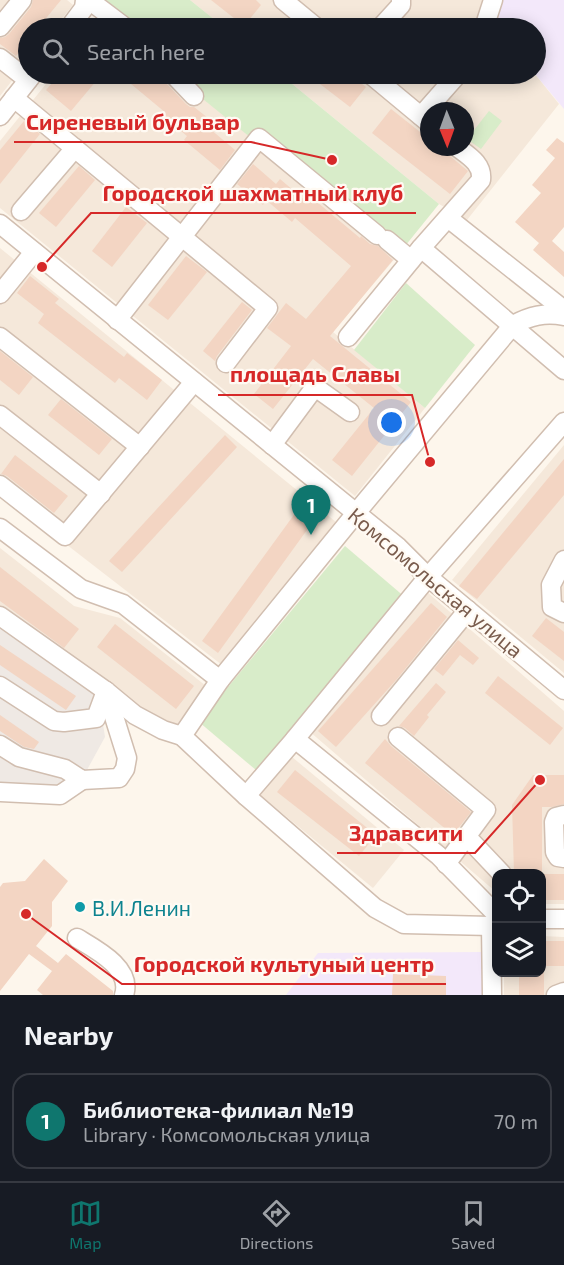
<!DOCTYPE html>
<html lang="en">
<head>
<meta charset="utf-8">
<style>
  :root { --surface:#171b24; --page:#20242c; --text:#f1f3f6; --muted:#9ea1a6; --line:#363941; --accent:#0f766e }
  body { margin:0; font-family:"Exo 2",sans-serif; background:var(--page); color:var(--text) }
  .controls { position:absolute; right:18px; bottom:18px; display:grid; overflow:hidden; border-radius:12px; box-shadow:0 3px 15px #0003 }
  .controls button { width:54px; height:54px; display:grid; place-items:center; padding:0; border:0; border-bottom:2px solid var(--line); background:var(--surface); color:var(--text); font:30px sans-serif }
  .compass { position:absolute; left:420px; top:102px; width:54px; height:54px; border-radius:50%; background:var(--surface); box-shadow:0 3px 15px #0003; rotate:179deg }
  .you { position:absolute; left:392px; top:423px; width:21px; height:21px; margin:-15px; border:4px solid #fff; border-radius:50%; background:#1a73e8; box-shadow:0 0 0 9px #1a73e833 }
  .badge { display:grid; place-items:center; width:39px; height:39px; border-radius:50%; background:var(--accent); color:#fff; font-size:20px; font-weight:700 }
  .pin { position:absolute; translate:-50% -50px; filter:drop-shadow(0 2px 3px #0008) }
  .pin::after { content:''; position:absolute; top:32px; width:21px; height:18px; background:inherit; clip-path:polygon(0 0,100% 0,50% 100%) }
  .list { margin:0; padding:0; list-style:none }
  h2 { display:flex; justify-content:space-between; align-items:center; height:78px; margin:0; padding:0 24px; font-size:26px }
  h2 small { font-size:20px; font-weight:400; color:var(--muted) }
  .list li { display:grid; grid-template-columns:39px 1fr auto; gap:18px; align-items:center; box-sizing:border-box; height:96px; margin:0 12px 12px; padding:0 12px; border:2px solid var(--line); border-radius:18px }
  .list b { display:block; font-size:22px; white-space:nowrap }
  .list p { margin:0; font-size:20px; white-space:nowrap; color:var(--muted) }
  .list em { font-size:20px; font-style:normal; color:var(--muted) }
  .icon { flex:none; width:33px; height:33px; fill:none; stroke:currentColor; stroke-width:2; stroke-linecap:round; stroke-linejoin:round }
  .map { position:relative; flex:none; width:564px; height:995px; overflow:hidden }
  .search { position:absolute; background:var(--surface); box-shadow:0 3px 15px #0003; left:18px; right:18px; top:18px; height:66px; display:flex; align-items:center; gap:15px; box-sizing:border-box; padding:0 21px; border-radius:33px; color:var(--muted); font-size:22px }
  .sheet { height:186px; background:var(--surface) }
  nav { display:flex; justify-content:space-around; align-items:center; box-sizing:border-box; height:84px; border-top:2px solid var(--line); background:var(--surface); font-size:16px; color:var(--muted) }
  nav a { display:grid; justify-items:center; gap:3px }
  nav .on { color:var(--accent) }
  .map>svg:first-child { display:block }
  .residential { fill:#f5e8da; fill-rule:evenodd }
  .industrial { fill:#efe9e4 }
  .education { fill:#f3e8fa }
  .green { fill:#d8ecc9 }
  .building { fill:#f3d5c3 }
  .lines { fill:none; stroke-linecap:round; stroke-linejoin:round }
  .minor-casing { stroke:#d1beb0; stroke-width:21 }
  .minor { stroke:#fff; stroke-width:18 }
  .culture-dot { fill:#0f9aa8; stroke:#fffaf3; stroke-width:2 }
  .labels { text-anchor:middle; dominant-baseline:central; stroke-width:4.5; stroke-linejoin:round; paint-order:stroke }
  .street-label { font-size:21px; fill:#7a5c4d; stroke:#fffaf3 }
  .culture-label { font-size:21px; fill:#0d838f; stroke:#fffaf3; text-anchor:start }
  .leader { fill:none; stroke:#d62828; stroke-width:2 }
  .callout-dot { fill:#d62828; stroke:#fffaf3; stroke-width:2 }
  .callout-label { font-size:22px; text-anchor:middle; font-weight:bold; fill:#d62828; stroke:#fffaf3; stroke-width:4.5; stroke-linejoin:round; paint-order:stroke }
</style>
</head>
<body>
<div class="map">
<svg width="564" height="995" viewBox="0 0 564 995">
  <rect width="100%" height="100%" fill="#fdf6ec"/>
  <g class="residential">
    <polygon points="0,0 67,0 73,5 54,28 28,28 28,60 0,96"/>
    <polygon points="190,0 503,0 495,22 499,28 225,28"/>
    <polygon points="54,74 173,74 397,256 333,332 425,408 355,496 0,208 0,141"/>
    <path d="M280,74H535L559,104L467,220L439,204ZM429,111H465V147H429Z"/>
    <polygon points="0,248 336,522 222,665 0,493"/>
    <polygon points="564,445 564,673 452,580"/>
    <polygon points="0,548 74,606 120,618 206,686 177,724 99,698 0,625"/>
    <polygon points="427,592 564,711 564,904 542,904 542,874 496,874 496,892 309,731"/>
    <polygon points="292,757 404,850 373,888 260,795"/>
    <polygon points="542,936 564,937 564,995 504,995 504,973 542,972"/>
  </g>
  <polygon class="industrial" points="0,625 99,698 105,737 76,790 0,793"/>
  <g class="education">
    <polygon points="503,0 564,0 564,109 535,74 536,28 499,28 495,23"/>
    <polygon points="484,952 484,995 286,995 318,953"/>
  </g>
  <g class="green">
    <polygon points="96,0 190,0 225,28 118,28"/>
    <polygon points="172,74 280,74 439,204 397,256"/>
    <polygon points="489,111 502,121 481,149 467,139"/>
    <polygon points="406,283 475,345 425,408 354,350"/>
    <polygon points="345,546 406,598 263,776 199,722"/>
  </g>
  <g class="building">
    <polygon points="33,0 61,0 38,28 28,28 28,41 16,56 0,44 0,38 5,37 9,34 31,7"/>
    <polygon points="211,0 256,0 261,5 244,26"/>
    <polygon points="404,18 417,28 395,28"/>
    <polygon points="60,74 102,74 71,111 46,90"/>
    <polygon points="119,74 162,74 165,82 186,104 190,107 194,107 208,118 203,123 235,150 220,170 184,140 187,136 163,116 166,113"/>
    <polygon points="307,74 349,74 366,87 350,107"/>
    <polygon points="391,109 429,139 429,147 439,147 468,171 450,194 372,133"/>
    <polygon points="24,121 40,134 0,184 0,150"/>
    <polygon points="557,138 564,143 564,227 552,241 564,252 564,277 533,250 539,243 515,222 541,193 532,185 555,158 546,150"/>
    <polygon points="253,164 276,184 280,179 307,202 311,197 360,238 361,236 370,244 378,246 393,260 330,336 411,402 352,476 332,460 374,408 313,359 273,409 254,394 291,346 267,328 286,303 306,319 351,266 295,218 292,222 266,200 263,205 237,184"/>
    <polygon points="79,166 95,180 56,227 39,213"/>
    <polygon points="126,207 147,223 112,267 92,251"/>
    <polygon points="186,256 207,272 168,320 148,305"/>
    <polygon points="30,276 59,299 55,303 124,357 127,353 162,380 147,400 119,378 115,383 38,323 44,314 17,293"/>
    <polygon points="242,302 252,310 217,356 215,361 203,351"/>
    <polygon points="0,351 33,377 19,395 0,380"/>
    <polygon points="61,399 112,439 99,455 48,415"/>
    <polygon points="225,435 237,447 122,572 109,561"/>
    <polygon points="15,455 68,496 54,513 7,476 1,474"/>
    <polygon points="564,459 564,495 477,599 459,586"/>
    <polygon points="304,501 320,512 218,653 202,641"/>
    <polygon points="0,567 79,629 64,648 0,601"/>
    <polygon points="431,603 447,617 397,679 336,747 318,731"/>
    <polygon points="546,618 564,632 564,661 532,636"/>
    <polygon points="115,624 194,686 176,709 97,647"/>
    <polygon points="458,640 479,658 473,665 460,655 443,676 434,669"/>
    <polygon points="0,645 76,696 66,710 0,665"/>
    <polygon points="498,676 563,728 550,745 485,693"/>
    <polygon points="436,683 446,692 427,715 429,717 414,736 405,728 399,726"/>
    <polygon points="0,715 39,742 34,749 24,747 0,731"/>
    <polygon points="385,739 391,746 471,812 453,835 365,763"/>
    <polygon points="295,770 376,835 359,856 277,792"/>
    <polygon points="533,775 564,775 564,804 552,807 542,807 542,873 514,873 512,805"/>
    <polygon points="44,859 68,881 52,902 52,926 36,946 58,963 66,954 113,991 113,995 43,995 37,990 52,971 29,954 0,991 0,887 3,883 25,881"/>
    <rect x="542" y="874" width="22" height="26"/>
    <rect x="542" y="941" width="22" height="25"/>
    <rect x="519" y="972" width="25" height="23"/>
    <polygon points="393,974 446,976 446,995 392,995"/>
  </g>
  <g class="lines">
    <defs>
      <g id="minor">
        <polyline points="89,0 126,28"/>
        <polyline points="283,0 317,28"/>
        <polyline points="0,27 22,0"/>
        <polyline points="69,28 84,8 85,0"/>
        <polyline points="380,28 401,5 401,0"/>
        <polyline points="484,28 493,0"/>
        <polyline points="0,58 28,80"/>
        <polyline points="173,74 194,96"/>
        <polyline points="370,74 429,123"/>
        <polyline points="14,98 268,308 226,363"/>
        <polyline points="0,116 33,74"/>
        <polyline points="421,116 458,74"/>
        <path d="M457,147C469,156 483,164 481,180L421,248L564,370"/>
        <polyline points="21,211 75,148"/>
        <polyline points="448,218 564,310"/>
        <polyline points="0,224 398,547 428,577 564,690"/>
        <polyline points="387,240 411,260"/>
        <polyline points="0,294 34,252"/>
        <polyline points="117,320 259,138 377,235"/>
        <polyline points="0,337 140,447"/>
        <polyline points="348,337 421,248"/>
        <polyline points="0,415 101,494"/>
        <polyline points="272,445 315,387 350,412"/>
        <polyline points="0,485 65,536 194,382"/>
        <polyline points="0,528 81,589 123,604 220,680 182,736"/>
        <polyline points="564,560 551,585 552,607 564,613"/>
        <polyline points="0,616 106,691 135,715 163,730 182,736 246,796 375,908 404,924 491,926 496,921"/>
        <path d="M220,680L361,507L513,325C530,316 545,312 564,316"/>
        <polyline points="0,686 54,721 64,722 96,718 106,691"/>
        <polyline points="381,716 468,610"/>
        <polyline points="398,737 486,810 446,864"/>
        <polyline points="295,739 428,577 564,422"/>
        <polyline points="0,745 19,757 65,769 82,780 119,778 125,769 127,758 106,691"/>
        <polyline points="0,792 60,795 82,780"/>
        <polyline points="246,796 295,739 438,855 496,914"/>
        <polyline points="564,815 556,817 554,822 555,852 558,857 564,858"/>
        <polyline points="467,837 502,874"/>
        <polyline points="542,919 564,919"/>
        <polyline points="491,926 492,995"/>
        <path d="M77,938C95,949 133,968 124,995"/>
        <polyline points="556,995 564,992"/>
      </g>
    </defs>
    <use href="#minor" class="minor-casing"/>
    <use href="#minor" class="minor"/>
  </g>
  <circle class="culture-dot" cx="80" cy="907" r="6"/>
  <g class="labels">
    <g class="street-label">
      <text transform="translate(436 582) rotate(40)">Комсомольская улица</text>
    </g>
    <g class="culture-label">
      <text x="92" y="907">В.И.Ленин</text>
    </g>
  </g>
  <path class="leader" d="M332 160L251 142H14M42 267L91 213H416M430 462L412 395H218M540 780L475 853H337M26 914L122 984H446"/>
  <g class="callout-dot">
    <circle cx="332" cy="160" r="6"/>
    <circle cx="42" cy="267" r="6"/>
    <circle cx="430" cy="462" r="6"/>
    <circle cx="540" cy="780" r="6"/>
    <circle cx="26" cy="914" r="6"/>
  </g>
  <g class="callout-label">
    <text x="133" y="130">Сиреневый бульвар</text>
    <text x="253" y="201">Городской шахматный клуб</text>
    <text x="315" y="382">площадь Славы</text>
    <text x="406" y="841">Здравсити</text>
    <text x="284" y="972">Городской культуный центр</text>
  </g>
</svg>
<div class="controls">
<button><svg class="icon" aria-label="locate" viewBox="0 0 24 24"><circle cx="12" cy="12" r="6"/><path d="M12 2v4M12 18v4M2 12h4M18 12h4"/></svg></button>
<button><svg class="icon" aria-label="layers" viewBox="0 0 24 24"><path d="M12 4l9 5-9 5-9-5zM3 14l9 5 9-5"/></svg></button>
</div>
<svg class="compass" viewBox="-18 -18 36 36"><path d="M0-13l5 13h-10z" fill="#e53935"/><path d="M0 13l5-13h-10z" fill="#9ea1a6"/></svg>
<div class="you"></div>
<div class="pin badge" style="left:311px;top:535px">1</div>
<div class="search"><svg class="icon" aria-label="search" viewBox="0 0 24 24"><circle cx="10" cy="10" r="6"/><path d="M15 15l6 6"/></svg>Search here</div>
</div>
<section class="sheet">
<h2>Nearby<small></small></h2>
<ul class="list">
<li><span class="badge">1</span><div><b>Библиотека-филиал №19</b><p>Library · Комсомольская улица</p></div><em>70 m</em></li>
</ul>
</section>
<nav>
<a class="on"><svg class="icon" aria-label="map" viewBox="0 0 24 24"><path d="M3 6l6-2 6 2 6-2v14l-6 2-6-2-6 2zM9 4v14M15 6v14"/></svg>Map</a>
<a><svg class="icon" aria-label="directions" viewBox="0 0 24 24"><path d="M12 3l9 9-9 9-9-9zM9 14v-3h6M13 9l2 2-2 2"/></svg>Directions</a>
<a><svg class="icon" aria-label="saved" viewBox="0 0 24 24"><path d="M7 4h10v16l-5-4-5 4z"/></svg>Saved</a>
</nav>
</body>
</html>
